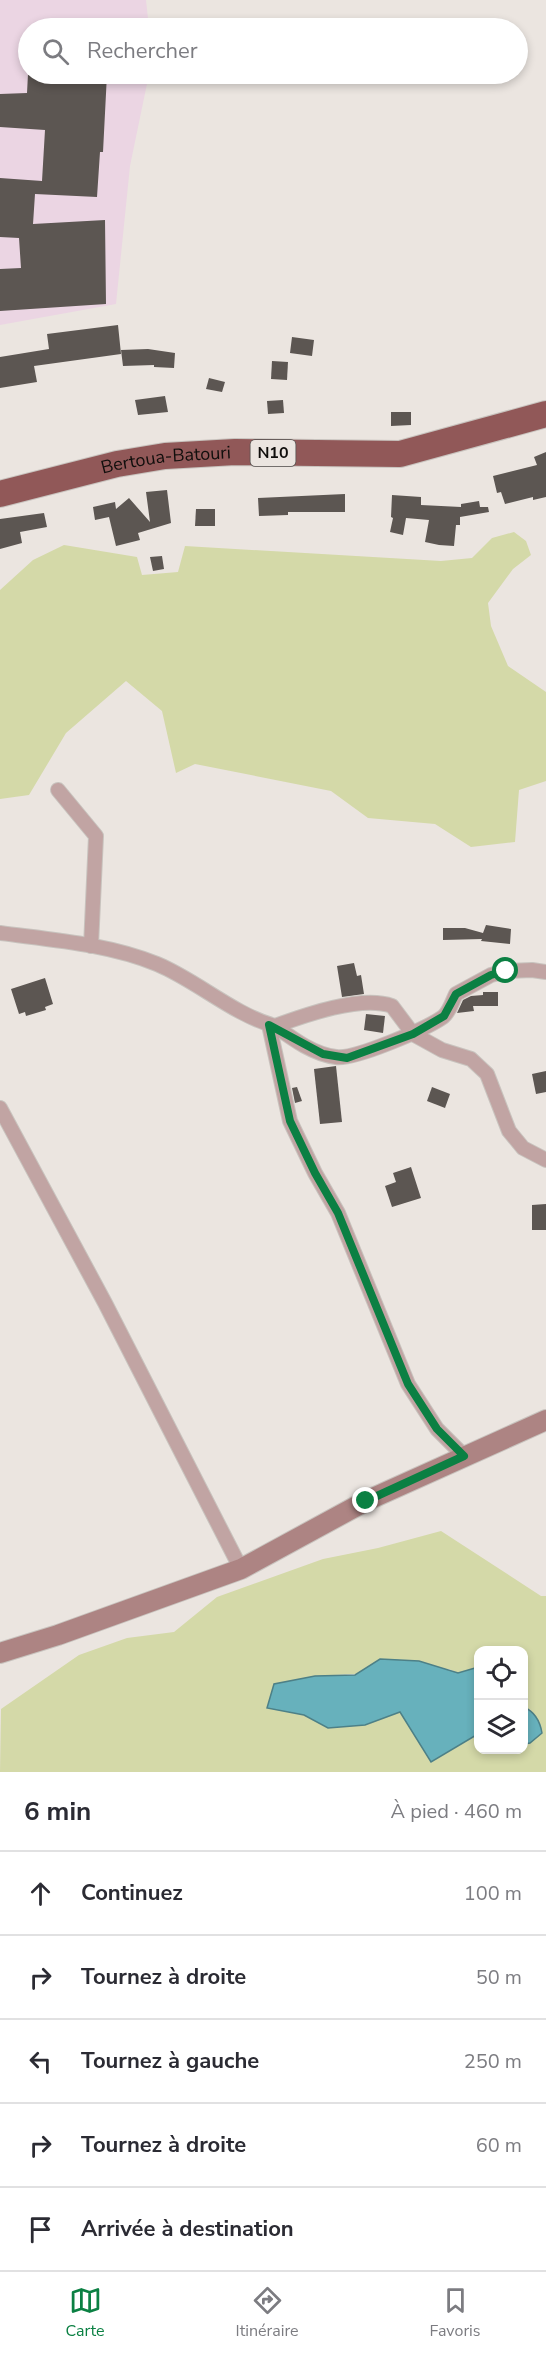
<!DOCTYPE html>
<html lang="fr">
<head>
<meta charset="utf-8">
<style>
  :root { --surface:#fff; --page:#f7f7f7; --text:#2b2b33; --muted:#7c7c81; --line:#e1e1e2; --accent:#0b8043 }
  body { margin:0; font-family:"Nunito Sans",sans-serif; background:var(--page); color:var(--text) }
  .controls { position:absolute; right:18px; bottom:18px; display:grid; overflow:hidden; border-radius:12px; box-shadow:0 3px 9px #0003 }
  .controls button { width:54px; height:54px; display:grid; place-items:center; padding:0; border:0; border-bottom:2px solid var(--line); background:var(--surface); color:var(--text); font:30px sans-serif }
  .stop { position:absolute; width:18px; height:18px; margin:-14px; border:4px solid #0b8043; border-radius:50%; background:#fff }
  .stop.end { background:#0b8043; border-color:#fff; box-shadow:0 2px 6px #0008 }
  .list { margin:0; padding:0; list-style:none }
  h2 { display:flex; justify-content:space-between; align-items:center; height:78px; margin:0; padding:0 24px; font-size:26px }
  h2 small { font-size:20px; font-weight:400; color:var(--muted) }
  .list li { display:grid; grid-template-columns:39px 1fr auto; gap:18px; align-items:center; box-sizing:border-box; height:84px; padding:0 24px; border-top:2px solid var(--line) }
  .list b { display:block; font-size:22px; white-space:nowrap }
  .list em { font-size:20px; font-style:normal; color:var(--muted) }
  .icon { flex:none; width:33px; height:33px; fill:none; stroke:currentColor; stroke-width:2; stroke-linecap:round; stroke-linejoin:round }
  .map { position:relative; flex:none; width:546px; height:1772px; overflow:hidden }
  .search { position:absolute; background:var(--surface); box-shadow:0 3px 9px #0003; left:18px; right:18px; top:18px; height:66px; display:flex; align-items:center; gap:15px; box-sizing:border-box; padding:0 21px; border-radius:33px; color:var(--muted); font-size:22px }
  .sheet { height:498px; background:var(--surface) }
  nav { display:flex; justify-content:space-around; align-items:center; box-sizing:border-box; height:84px; border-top:2px solid var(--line); background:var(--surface); font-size:16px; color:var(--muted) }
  nav a { display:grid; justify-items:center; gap:3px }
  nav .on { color:var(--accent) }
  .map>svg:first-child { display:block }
  .industrial { fill:#ebd5e3 }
  .green { fill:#d4d9a8; fill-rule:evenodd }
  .water { fill:#67b1bc; stroke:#4d8087; stroke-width:1.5 }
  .building { fill:#5c5652 }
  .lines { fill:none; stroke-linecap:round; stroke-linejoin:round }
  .street-casing { stroke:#c8c3be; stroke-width:16 }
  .secondary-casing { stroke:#c8c3be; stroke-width:22 }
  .highway-casing { stroke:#c8c3be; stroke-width:28 }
  .street { stroke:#c1a4a3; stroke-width:14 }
  .secondary { stroke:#ad8483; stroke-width:20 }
  .highway { stroke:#915858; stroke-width:26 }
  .route { stroke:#0b8043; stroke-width:8 }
  .labels { text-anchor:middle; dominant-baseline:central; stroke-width:6; stroke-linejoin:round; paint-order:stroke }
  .shield { fill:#ebe5e0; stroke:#524e4c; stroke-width:1.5 }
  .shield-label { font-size:16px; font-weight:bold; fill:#100e0c }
  .street-label { font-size:18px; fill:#100e0c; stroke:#ebe5e0 }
</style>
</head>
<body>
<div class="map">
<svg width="546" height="1772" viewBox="0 0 546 1772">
  <rect width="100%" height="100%" fill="#ebe5e0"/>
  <polygon class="industrial" points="0,0 146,0 149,28 28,28 28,74 149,74 130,166 116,304 0,325"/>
  <g class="green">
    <polygon points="514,532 526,541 531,555 513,569 488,603 491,626 508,666 546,692 546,781 519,790 515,842 471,847 435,824 368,818 331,791 195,764 176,773 162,711 126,681 66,733 29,795 0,799 0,590 33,560 64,545 137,557 142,575 178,572 185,546 441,561 472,558 492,538"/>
    <path d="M441,1531L541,1596H546V1772H0L1,1709L79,1655L127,1638L174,1632L217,1597L323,1559L378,1548ZM478,1650H524V1707L531,1710L530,1743L524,1744V1750H478V1734L431,1762L400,1712L365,1725L328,1728L304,1715L267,1708L315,1676L449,1669L458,1673L475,1668L478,1695Z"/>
  </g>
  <g class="water">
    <polygon points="380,1659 419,1661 458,1673 475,1668 478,1695 478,1734 431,1762 400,1712 365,1725 328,1728 304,1715 267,1708 274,1684 315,1676 355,1675"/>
    <path d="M524,1707C535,1712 540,1721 542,1733L530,1743L524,1744Z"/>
  </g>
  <g class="building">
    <polygon points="28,74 107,74 103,152 100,152 97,197 35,194 33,224 105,220 106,304 0,311 0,269 21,268 19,238 0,237 0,178 42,181 45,130 0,127 0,94 27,93"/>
    <polygon points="118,325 121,354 34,366 37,382 0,388 0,357 49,349 47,334"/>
    <polygon points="292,337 314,340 312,356 290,353"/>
    <polygon points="148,349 175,353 174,368 154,367 154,365 123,366 121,350"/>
    <polygon points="272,361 288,362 287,380 271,379"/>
    <polygon points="209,378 225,382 222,392 206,389"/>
    <polygon points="165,396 168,412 138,415 135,400"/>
    <polygon points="283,400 284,413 268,414 267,401"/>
    <polygon points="391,412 411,412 411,425 391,426"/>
    <polygon points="546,452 546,497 533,500 533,497 505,504 501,492 497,493 493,476 537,465 534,457"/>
    <polygon points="167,490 171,523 138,533 140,540 116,546 109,517 95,520 93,507 115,502 116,509 129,498 150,522 146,492"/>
    <polygon points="345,494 345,512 288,512 288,515 259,516 258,498"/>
    <polygon points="392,495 421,497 421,505 461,507 461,504 479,501 480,507 488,507 489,512 460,517 460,525 456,525 454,546 439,545 425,542 429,520 406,518 403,535 390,532 393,518 391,517"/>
    <polygon points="196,509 215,509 215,526 195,526"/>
    <polygon points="44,513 47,527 20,532 22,543 0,549 0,519"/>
    <polygon points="162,556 164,569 153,571 150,557"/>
    <polygon points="486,925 511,929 510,944 481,941 482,939 443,940 443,928 465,928 483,933"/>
    <polygon points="354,963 357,976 361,975 364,994 342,997 337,966"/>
    <polygon points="45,978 53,1004 45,1007 46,1010 26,1016 25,1012 19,1014 11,989"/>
    <polygon points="483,992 498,992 498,1006 473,1006 474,1011 457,1013 463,1000 471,996 483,995"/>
    <polygon points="366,1014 385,1016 383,1033 364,1030"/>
    <polygon points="336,1066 342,1122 320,1124 314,1069"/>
    <polygon points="546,1071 546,1092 536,1094 532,1074"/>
    <polygon points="297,1087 302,1101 295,1103 292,1088"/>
    <polygon points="432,1087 450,1094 445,1108 427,1101"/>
    <polygon points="411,1167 421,1198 392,1207 385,1186 396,1182 393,1173"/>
    <polygon points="546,1204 546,1230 532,1230 532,1205"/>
  </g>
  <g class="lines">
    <defs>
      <g id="street">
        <polyline points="58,790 96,836 91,946"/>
        <path d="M0,933C53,940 108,944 157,964C196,980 234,1015 275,1026C305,1015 361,995 392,1006L413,1034L442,1050L471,1059L487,1074L509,1131L523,1148L546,1160"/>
        <polyline points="269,1025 290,1121 315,1173 338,1213 408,1384 437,1429 464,1456"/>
        <path d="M275,1026C293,1039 313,1054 336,1057C354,1060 426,1029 443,1017C450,1011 452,1002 456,994L491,975L506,971L532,970L546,972"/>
        <polyline points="0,1108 105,1303 241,1569"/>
      </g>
      <polyline id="secondary" points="0,1653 58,1635 241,1569 366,1501 546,1420"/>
      <g id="highway">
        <path id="s1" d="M0,494L117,464L165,456L235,452L400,454L546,414"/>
      </g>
    </defs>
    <use href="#street" class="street-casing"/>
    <use href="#secondary" class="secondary-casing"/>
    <use href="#highway" class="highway-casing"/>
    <use href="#street" class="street"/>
    <use href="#secondary" class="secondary"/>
    <use href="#highway" class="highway"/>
  </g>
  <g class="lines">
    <polyline class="route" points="366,1501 464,1456 437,1429 408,1384 338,1213 315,1173 290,1121 269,1025 323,1054 347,1058 413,1034 444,1016 456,994 491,975 506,971"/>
  </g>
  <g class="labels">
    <rect class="shield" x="250.5" y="440" width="45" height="26" rx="4.5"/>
    <g class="shield-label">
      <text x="273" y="453">N10</text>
    </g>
    <g class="street-label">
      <text stroke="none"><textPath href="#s1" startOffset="170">Bertoua-Batouri</textPath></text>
    </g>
  </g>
</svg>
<div class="controls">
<button><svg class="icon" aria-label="locate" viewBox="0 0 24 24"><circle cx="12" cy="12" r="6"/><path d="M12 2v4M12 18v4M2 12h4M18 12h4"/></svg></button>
<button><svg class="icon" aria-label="layers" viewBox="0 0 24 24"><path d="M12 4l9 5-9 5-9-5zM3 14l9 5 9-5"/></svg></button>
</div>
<div class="stop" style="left:506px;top:971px"></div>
<div class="stop end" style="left:366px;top:1501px"></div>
<div class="search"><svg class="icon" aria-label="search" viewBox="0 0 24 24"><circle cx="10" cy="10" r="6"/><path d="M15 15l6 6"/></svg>Rechercher</div>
</div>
<section class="sheet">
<h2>6 min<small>À pied · 460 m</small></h2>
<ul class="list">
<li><svg class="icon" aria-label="ahead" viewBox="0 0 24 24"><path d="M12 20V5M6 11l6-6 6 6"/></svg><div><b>Continuez</b></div><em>100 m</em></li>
<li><svg class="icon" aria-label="right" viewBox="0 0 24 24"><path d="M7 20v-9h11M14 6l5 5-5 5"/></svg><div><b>Tournez à droite</b></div><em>50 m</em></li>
<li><svg class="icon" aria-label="left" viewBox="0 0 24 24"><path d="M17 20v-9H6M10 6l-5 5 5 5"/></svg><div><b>Tournez à gauche</b></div><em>250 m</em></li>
<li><svg class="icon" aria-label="right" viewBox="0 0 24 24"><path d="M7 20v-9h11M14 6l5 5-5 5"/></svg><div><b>Tournez à droite</b></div><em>60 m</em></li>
<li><svg class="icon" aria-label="arrive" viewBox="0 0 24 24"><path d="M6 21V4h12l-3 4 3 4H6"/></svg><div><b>Arrivée à destination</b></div></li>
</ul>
</section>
<nav>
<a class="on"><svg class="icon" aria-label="map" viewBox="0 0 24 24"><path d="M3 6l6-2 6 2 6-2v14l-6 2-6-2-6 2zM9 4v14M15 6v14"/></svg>Carte</a>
<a><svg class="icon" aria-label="directions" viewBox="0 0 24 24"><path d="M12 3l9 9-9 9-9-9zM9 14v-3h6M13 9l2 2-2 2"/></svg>Itinéraire</a>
<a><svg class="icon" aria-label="saved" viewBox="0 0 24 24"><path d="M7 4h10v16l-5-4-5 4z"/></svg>Favoris</a>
</nav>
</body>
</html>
